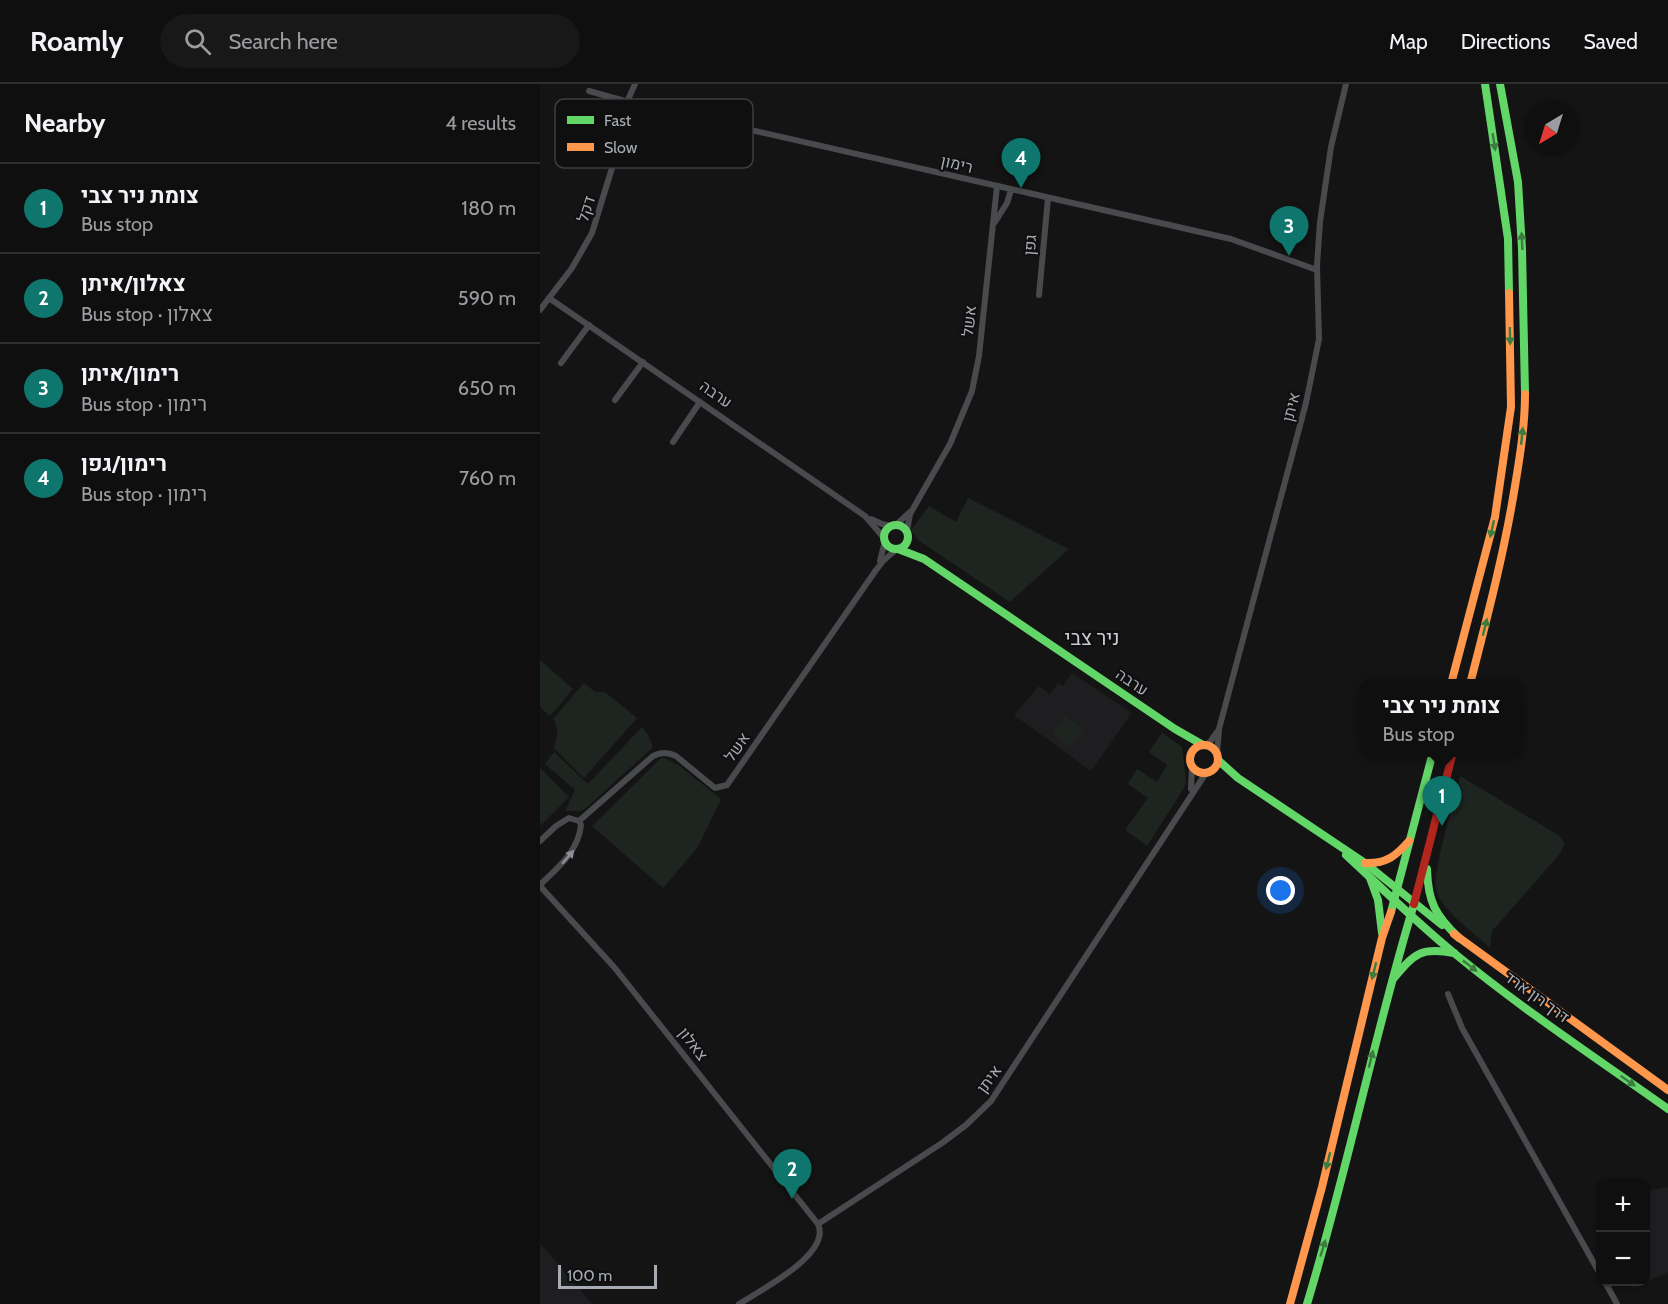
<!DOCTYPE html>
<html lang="en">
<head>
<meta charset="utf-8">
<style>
  :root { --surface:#0f0f10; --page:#181819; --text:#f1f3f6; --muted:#9b9c9f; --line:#2f2f30; --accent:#0f766e }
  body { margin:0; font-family:Cabin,Heebo,sans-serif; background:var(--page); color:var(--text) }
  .controls { position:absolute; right:18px; bottom:18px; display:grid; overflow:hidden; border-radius:12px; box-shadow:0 2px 4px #0004 }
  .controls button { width:54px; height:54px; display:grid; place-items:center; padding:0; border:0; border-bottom:2px solid var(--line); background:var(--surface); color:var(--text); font:30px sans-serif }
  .compass { position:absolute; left:984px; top:18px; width:54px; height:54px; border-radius:50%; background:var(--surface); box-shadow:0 2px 4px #0004; rotate:218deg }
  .scale { position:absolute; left:18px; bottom:15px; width:99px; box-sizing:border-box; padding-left:6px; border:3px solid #a7acb4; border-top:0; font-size:16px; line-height:21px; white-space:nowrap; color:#a7acb4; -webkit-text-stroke:4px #0f0f10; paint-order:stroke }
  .you { position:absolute; left:741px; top:807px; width:21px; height:21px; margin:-15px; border:4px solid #fff; border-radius:50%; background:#1a73e8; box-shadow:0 0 0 9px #1a73e833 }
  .badge { display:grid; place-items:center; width:39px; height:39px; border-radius:50%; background:var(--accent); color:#fff; font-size:20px; font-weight:700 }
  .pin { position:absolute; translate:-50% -50px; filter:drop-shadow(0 2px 3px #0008) }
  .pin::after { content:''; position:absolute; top:32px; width:21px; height:18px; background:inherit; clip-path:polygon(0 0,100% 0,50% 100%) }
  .popup { position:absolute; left:819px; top:595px; width:165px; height:78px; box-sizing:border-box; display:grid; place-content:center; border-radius:12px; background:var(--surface); filter:drop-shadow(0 2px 4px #0005); font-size:20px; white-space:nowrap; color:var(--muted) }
  .popup b { font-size:22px; color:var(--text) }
  .popup::after { content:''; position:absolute; left:50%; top:100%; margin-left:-12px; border:12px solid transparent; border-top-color:var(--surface) }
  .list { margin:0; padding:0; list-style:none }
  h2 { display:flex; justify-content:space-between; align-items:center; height:78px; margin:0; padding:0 24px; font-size:26px }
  h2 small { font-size:20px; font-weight:400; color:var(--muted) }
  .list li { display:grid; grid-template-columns:39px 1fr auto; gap:18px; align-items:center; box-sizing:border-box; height:90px; padding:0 24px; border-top:2px solid var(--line) }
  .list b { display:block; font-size:22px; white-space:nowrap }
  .list p { margin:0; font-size:20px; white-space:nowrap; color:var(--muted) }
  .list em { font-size:20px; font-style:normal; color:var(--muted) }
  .icon { flex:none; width:33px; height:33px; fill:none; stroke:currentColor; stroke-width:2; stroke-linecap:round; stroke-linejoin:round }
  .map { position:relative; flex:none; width:1128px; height:1220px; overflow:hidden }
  header { display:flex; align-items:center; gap:36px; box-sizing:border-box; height:84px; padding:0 30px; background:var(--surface); border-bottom:2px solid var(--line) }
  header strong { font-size:28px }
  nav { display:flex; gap:33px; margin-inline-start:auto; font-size:21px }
  .search { width:420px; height:54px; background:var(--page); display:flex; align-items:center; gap:15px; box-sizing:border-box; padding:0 21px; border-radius:33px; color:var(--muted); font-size:22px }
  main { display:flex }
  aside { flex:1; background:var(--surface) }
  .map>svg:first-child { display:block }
  .built { fill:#1e1e20 }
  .green { fill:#1e241f }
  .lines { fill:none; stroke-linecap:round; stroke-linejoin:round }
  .street { stroke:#494a4d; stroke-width:6 }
  .fast { stroke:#63d668; stroke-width:8 }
  .slow { stroke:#ff974d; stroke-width:8 }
  .jam { stroke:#b3261e; stroke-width:8 }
  .oneway { fill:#3d7c40 }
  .oneway2 { fill:#8b8f95 }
  .labels { text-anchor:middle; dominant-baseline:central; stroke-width:4.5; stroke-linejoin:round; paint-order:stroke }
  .street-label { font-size:16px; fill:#a7acb4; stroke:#0f0f10 }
  .quarter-label { font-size:20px; fill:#c7cbd1; stroke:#0f0f10 }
  .key { fill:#0f0f10; stroke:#3d3e41; stroke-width:1.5 }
  .key-label { font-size:16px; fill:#a7acb4 }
</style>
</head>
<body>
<header>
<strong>Roamly</strong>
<div class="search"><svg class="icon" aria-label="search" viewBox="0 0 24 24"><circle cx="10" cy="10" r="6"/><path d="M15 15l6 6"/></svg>Search here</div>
<nav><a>Map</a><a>Directions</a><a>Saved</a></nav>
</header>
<main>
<aside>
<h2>Nearby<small>4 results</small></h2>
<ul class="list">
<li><span class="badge">1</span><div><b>צומת ניר צבי</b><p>Bus stop</p></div><em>180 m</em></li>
<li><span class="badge">2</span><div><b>צאלון/איתן</b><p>Bus stop · צאלון</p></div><em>590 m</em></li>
<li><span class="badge">3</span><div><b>רימון/איתן</b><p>Bus stop · רימון</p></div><em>650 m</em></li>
<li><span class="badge">4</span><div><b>רימון/גפן</b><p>Bus stop · רימון</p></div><em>760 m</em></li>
</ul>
</aside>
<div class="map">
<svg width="1128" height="1220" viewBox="0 0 1128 1220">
  <rect width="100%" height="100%" fill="#141415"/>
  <g class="built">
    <polygon points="532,589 592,629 551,687 474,631 499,602 510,610 518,599 523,602"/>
    <polygon points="1128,1103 1128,1188 1094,1204 1090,1198 1106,1198 1106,1107"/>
    <polygon points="0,1159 52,1220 0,1220"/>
  </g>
  <g class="green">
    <polygon points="428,414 529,465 470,518 378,456 371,446 389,422 416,438"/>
    <polygon points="0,576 33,605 10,632 0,623"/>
    <path d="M44,599L55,608H65L97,634L44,694L14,664C17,652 20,645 13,635Z"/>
    <polygon points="525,632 543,645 530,663 512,649"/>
    <polygon points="102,643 107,649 113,663 45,725 40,727 25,727 35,706 5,680 14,668 48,700"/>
    <polygon points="622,649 642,663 646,697 644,704 607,762 585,746 608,714 588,700 597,685 617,698 627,681 609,668"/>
    <polygon points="122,673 137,680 181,715 158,763 123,804 52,742"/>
    <polygon points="0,684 29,713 0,742"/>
    <path d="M920,692L1020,752L1025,760L1019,771L952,847L950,864C935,850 901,826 896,806C892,788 915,714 920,692Z"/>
  </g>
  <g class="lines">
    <g class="street">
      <polyline points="49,7 92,19 691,155 777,186"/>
      <polyline points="87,18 95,0"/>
      <polyline points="455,138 467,119 471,106"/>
      <polyline points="499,211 508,114"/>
      <polyline points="9,214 325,432 344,454"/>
      <polyline points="0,226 32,184 52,149 92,19"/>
      <polyline points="21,279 49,241"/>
      <polyline points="75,316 103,278"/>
      <polyline points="133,358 160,318"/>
      <polyline points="331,435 342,440 352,442"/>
      <polyline points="356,441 370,428"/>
      <polyline points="367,447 370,430 410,360 432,307 439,272 457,102"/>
      <polyline points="340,477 345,457"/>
      <polyline points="665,661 670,658 677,648"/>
      <polyline points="677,670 679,645 766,319 779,255 777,181 780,138 791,63 806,0"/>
      <polyline points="651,705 652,682"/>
      <path d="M39,737L113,672C121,668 127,668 136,672L175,704L187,701L336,486L344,476L357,465"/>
      <polyline points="0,757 16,742 29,734 39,737"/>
      <path d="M0,801C18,783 38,768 41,741L39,737"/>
      <path d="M0,802L74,883L278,1140C292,1170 219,1207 199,1220"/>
      <polyline points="908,910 922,944 1060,1190"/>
      <polyline points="278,1140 402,1059 426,1041 451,1017 666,689"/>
      <polyline points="1065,1198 1077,1220"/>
    </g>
    <g class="fast">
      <polyline points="945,0 968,155 969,209"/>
      <polyline points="960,0 978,98 982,165 985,310"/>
      <circle cx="356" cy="453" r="12"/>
      <polyline points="358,465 384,475 635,645 663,661"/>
      <polyline points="678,676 698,694 825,779 902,841"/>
      <path d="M806,771C842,804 876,838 914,869C982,925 1056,974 1128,1025"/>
      <path d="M887,785C888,818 895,831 919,854"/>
      <polyline points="830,794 838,816 842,849"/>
      <polyline points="851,828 893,668"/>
      <path d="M854,894C875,869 881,863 914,869"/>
      <path d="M767,1220C807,1088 834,952 874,820"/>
    </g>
    <g class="slow">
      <polyline points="911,600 955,433 971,323 969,209"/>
      <path d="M930,600C947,534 964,470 975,402C980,372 985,341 985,310"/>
      <circle cx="664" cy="675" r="14"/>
      <path d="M825,779C846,780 856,772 869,757"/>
      <polyline points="914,850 1128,1006"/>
      <polyline points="750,1220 782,1103 842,854 851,828"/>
    </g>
    <polyline class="jam" points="874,820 913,668"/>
  </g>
  <defs><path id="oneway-solid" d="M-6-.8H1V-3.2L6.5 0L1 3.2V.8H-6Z" transform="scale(1.5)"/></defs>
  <g class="oneway">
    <use href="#oneway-solid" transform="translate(954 58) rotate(81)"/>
    <use href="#oneway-solid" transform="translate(982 157) rotate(-93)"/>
    <use href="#oneway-solid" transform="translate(970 252) rotate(89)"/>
    <use href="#oneway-solid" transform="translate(982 352) rotate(-84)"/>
    <use href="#oneway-solid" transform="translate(952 445) rotate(103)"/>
    <use href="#oneway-solid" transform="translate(945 543) rotate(-76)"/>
    <use href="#oneway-solid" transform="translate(930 882) rotate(38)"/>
    <use href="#oneway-solid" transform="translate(834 887) rotate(104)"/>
    <use href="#oneway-solid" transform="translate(831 975) rotate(-76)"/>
    <use href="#oneway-solid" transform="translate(1088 997) rotate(35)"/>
    <use href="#oneway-solid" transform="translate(788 1077) rotate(104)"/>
    <use href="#oneway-solid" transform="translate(783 1164) rotate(-73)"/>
  </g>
  <use class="oneway2" href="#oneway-solid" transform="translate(28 773) rotate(-49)"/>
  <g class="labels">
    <g class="street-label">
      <text transform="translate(417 80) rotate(13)">רימון</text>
      <text transform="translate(46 125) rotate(-72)">דקל</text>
      <text transform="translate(490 161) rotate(-85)">גפן</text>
      <text transform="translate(429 237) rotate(-84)">אשל</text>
      <text transform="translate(176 310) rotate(35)">ערבה</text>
      <text transform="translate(751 323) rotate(-76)">איתן</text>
      <text transform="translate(592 598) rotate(34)">ערבה</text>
      <text transform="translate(197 663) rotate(-55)">אשל</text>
      <text transform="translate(997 913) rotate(36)">דרך רון ארד</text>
      <text transform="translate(153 960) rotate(52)">צאלון</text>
      <text transform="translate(449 995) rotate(-54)">איתן</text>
    </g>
    <g class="quarter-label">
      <text x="552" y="554">ניר צבי</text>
    </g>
  </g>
  <rect x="15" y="15" width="198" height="69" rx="9" class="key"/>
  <rect x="27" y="32" width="27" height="8" fill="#63d668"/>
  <rect x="27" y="59" width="27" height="8" fill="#ff974d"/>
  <g class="key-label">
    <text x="64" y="42">Fast</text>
    <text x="64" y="69">Slow</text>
  </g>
</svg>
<div class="controls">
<button>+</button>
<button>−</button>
</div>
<svg class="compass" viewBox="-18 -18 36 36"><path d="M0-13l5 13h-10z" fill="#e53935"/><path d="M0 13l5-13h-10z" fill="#9b9c9f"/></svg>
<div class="scale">100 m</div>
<div class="you"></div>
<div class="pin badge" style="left:902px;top:742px">1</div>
<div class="popup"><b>צומת ניר צבי</b>Bus stop</div>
<div class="pin badge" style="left:252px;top:1115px">2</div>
<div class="pin badge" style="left:749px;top:172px">3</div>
<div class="pin badge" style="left:481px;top:104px">4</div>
</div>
</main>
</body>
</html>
